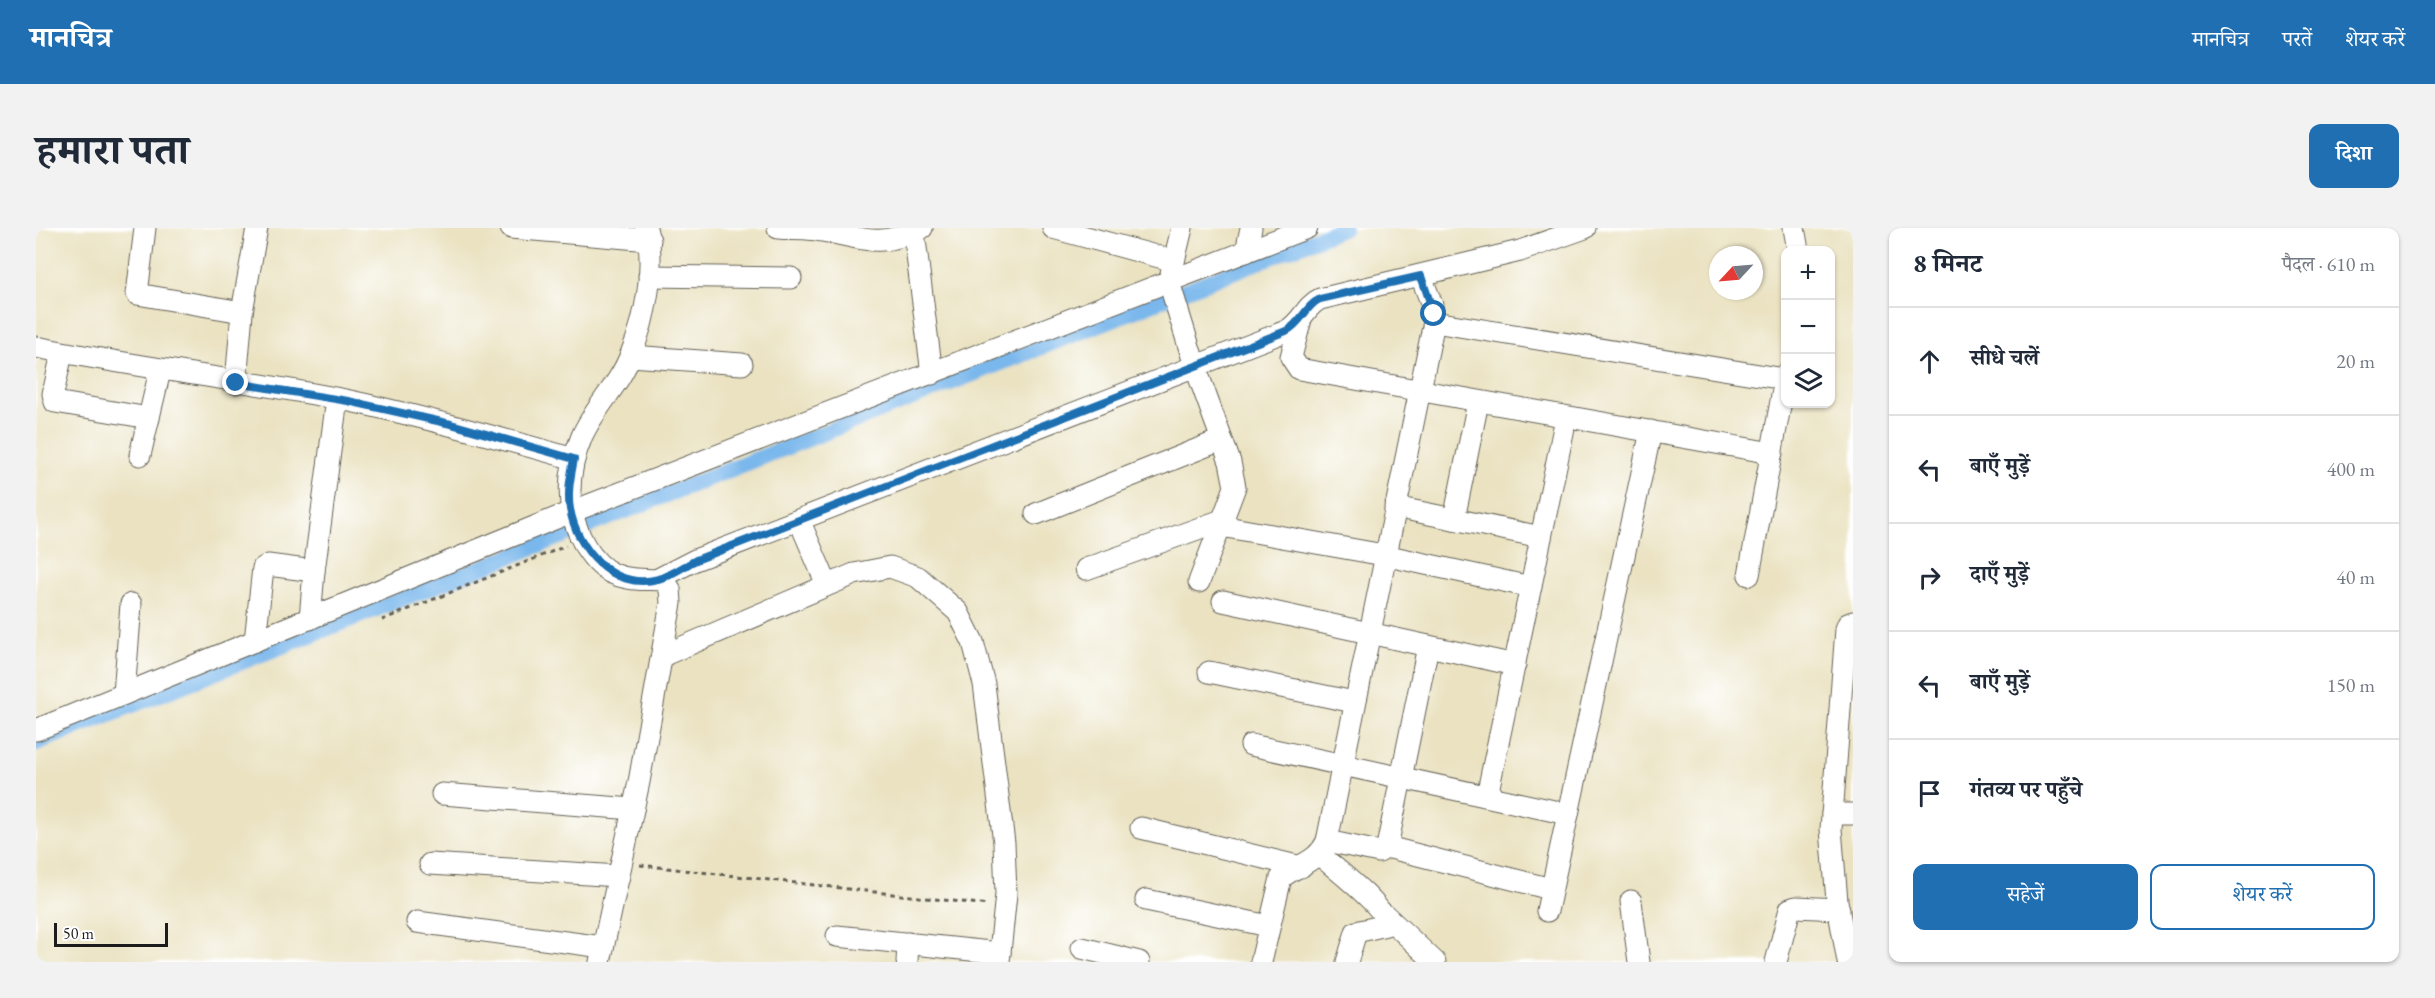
<!DOCTYPE html>
<html lang="hi">
<head>
<meta charset="utf-8">
<style>
  :root { --surface:#fff; --page:#f2f2f3; --text:#1f2937; --muted:#747a83; --line:#e0e1e3; --accent:#1f6fb2 }
  body { margin:0; font-family:"EB Garamond","Noto Serif Devanagari",serif; background:var(--page); color:var(--text) }
  .controls { position:absolute; right:18px; top:18px; display:grid; overflow:hidden; border-radius:12px; box-shadow:0 2px 4px #0004 }
  .controls button { width:54px; height:54px; display:grid; place-items:center; padding:0; border:0; border-bottom:2px solid var(--line); background:var(--surface); color:var(--text); font:30px sans-serif }
  .compass { position:absolute; left:1673px; top:18px; width:54px; height:54px; border-radius:50%; background:var(--surface); box-shadow:0 2px 4px #0004; rotate:244deg }
  .scale { position:absolute; left:18px; bottom:15px; width:114px; box-sizing:border-box; padding-left:6px; border:3px solid #1c1c1c; border-top:0; font-size:16px; line-height:21px; white-space:nowrap; color:#1c1c1c; -webkit-text-stroke:4px #fff; paint-order:stroke }
  .stop { position:absolute; width:18px; height:18px; margin:-14px; border:4px solid #1f6fb2; border-radius:50%; background:#fff }
  .stop.end { background:#1f6fb2; border-color:#fff; box-shadow:0 2px 6px #0008 }
  .list { margin:0; padding:0; list-style:none }
  h2 { display:flex; justify-content:space-between; align-items:center; height:78px; margin:0; padding:0 24px; font-size:26px }
  h2 small { font-size:20px; font-weight:400; color:var(--muted) }
  .list li { display:grid; grid-template-columns:39px 1fr auto; gap:18px; align-items:center; box-sizing:border-box; height:108px; padding:0 24px; border-top:2px solid var(--line) }
  .list b { display:block; font-size:22px; white-space:nowrap }
  .list em { font-size:20px; font-style:normal; color:var(--muted) }
  .actions { display:flex; gap:12px; padding:18px 24px }
  .actions a { flex:1; padding:14px 0; border:2px solid var(--accent); border-radius:12px; text-align:center; font-size:21px; color:var(--accent) }
  .actions .main { background:var(--accent); color:#fff }
  .icon { flex:none; width:33px; height:33px; fill:none; stroke:currentColor; stroke-width:2; stroke-linecap:round; stroke-linejoin:round }
  .map { position:relative; flex:none; width:1817px; height:734px; overflow:hidden; border-radius:12px }
  header { display:flex; align-items:center; gap:36px; box-sizing:border-box; height:84px; padding:0 30px; background:var(--accent); color:#fff }
  header strong { font-size:28px }
  nav { display:flex; gap:33px; margin-inline-start:auto; font-size:21px }
  .intro { display:flex; align-items:center; justify-content:space-between; box-sizing:border-box; height:144px; padding:0 36px }
  h1 { margin:0; font-size:42px }
  .button { padding:15px 27px; border-radius:12px; background:var(--accent); color:#fff; font-size:21px; font-weight:700 }
  main { display:flex; gap:36px; padding:0 36px }
  aside { flex:1; background:var(--surface); border-radius:12px; box-shadow:0 2px 4px #0004 }
  .map>svg:first-child { display:block }
  .lines { fill:none; stroke-linecap:round; stroke-linejoin:round }
  .canal { stroke:#79b7ec; stroke-width:16 }
  .minor-casing { stroke:#646156; stroke-width:23 }
  .path { stroke:#646156; stroke-width:3; stroke-dasharray:4.5 4.5; stroke-linecap:butt }
  .minor { stroke:#fff; stroke-width:21 }
  .route { stroke:#1f6fb2; stroke-width:8 }
</style>
</head>
<body>
<header>
<strong>मानचित्र</strong>
<nav><a>मानचित्र</a><a>परतें</a><a>शेयर करें</a></nav>
</header>
<div class="intro"><h1>हमारा पता</h1><a class="button">दिशा</a></div>
<main>
<div class="map">
<svg width="1817" height="734" viewBox="0 0 1817 734">
  <rect width="100%" height="100%" fill="#fff"/>
  <filter id="ink" filterUnits="userSpaceOnUse"><feTurbulence type="fractalNoise" baseFrequency=".0167" numOctaves="2"/><feDisplacementMap in="SourceGraphic" scale="12" xChannelSelector="R" yChannelSelector="G"/><feConvolveMatrix kernelMatrix="1 2 1 2 8 2 1 2 1" color-interpolation-filters="sRGB"/></filter>
  <filter id="wash" filterUnits="userSpaceOnUse"><feTurbulence type="fractalNoise" baseFrequency=".008" numOctaves="4" result="noise"/><feDisplacementMap in="SourceGraphic" scale="24" xChannelSelector="R" yChannelSelector="G"/><feGaussianBlur stdDeviation="1.35" result="paint"/><feColorMatrix in="noise" values="0 0 0 0 0 0 0 0 0 0 0 0 0 0 0 0 0 1.4 0 .05"/><feComposite in="paint" operator="in"/></filter>
  <g filter="url(#wash)">
    <rect width="100%" height="100%" fill="#eae2c1"/>
    <g class="lines">
      <polyline class="canal" points="0,515 1308,0"/>
    </g>
  </g>
  <g filter="url(#ink)">
    <g class="lines">
      <defs>
        <g id="minor">
          <polyline points="109,0 101,66 206,84"/>
          <polyline points="475,0 614,12"/>
          <path d="M742,0C752,1 761,0 771,1C821,5 834,25 886,0"/>
          <polyline points="1017,0 1138,33"/>
          <polyline points="1146,0 1133,54 1159,138 1194,234 1199,259 1163,354"/>
          <polyline points="1758,0 1762,22"/>
          <polyline points="878,4 896,146"/>
          <polyline points="1210,24 1215,0"/>
          <polyline points="613,48 755,50"/>
          <polyline points="1265,91 1255,129 1263,141 1736,225"/>
          <polyline points="1398,94 1748,151"/>
          <path d="M0,119C104,140 210,152 314,173C389,189 464,210 538,231"/>
          <polyline points="26,125 17,166 19,174 113,190"/>
          <polyline points="595,128 706,136"/>
          <polyline points="200,155 206,84 221,0"/>
          <polyline points="104,227 124,143"/>
          <polyline points="1359,279 1505,309"/>
          <polyline points="1000,286 1185,212"/>
          <polyline points="1418,291 1442,174"/>
          <polyline points="764,294 791,357"/>
          <polyline points="1185,298 1348,327 1495,359"/>
          <polyline points="1050,341 1189,291"/>
          <polyline points="1713,347 1750,146"/>
          <path d="M622,351L659,332L1250,103C1266,95 1269,78 1284,71L1484,23L1549,0"/>
          <polyline points="1187,373 1479,437"/>
          <polyline points="274,391 278,343 301,171"/>
          <polyline points="219,413 227,340 232,337 278,343"/>
          <polyline points="628,427 818,346 854,339 882,349 922,384 937,414 948,456 968,615 970,666 963,734"/>
          <polyline points="1173,444 1318,474"/>
          <polyline points="88,466 95,376"/>
          <polyline points="0,502 535,284 1271,0"/>
          <polyline points="1215,517 1532,586"/>
          <polyline points="406,566 597,581"/>
          <polyline points="1451,568 1530,190"/>
          <polyline points="1796,586 1817,586"/>
          <polyline points="1105,600 1265,639"/>
          <polyline points="1291,613 1343,624 1351,619 1392,418"/>
          <polyline points="1351,619 1515,661"/>
          <path d="M1284,627C1298,640 1351,679 1350,697L1320,704L1311,734"/>
          <polyline points="394,636 583,648"/>
          <polyline points="1110,672 1233,698"/>
          <polyline points="1595,673 1603,734"/>
          <polyline points="1511,683 1615,203"/>
          <polyline points="1348,686 1399,734"/>
          <polyline points="381,694 567,719"/>
          <polyline points="801,708 964,725"/>
          <polyline points="1046,720 1103,734"/>
          <path d="M564,734L603,554L635,375L634,361L628,352C611,351 594,353 578,346C565,341 556,329 549,318C529,282 530,246 546,208C559,179 584,156 595,126C610,90 620,38 610,0"/>
          <polyline points="871,734 872,715"/>
          <path d="M1225,734L1245,650C1262,636 1281,635 1291,613L1398,94L1396,77L1385,48"/>
          <polyline points="1740,734 1754,681 1760,679 1803,681"/>
          <polyline points="1812,734 1801,673 1795,601 1810,401 1812,396 1817,394"/>
        </g>
      </defs>
      <use href="#minor" class="minor-casing"/>
      <g class="path">
        <polyline points="346,392 530,318"/>
        <polyline points="604,637 952,677"/>
      </g>
      <use href="#minor" class="minor"/>
    </g>
  </g>
  <g class="lines" filter="url(#ink)">
    <path class="route" d="M200,155L312,173L415,196L538,231C535,247 531,264 534,281C541,321 577,363 622,351C635,348 648,338 660,332L1250,103C1266,95 1269,78 1284,71L1385,48L1398,86"/>
  </g>
</svg>
<div class="controls">
<button>+</button>
<button>−</button>
<button><svg class="icon" aria-label="layers" viewBox="0 0 24 24"><path d="M12 4l9 5-9 5-9-5zM3 14l9 5 9-5"/></svg></button>
</div>
<svg class="compass" viewBox="-18 -18 36 36"><path d="M0-13l5 13h-10z" fill="#e53935"/><path d="M0 13l5-13h-10z" fill="#747a83"/></svg>
<div class="scale">50 m</div>
<div class="stop" style="left:1398px;top:86px"></div>
<div class="stop end" style="left:200px;top:155px"></div>
</div>
<aside>
<h2>8 मिनट<small>पैदल · 610 m</small></h2>
<ul class="list">
<li><svg class="icon" aria-label="ahead" viewBox="0 0 24 24"><path d="M12 20V5M6 11l6-6 6 6"/></svg><div><b>सीधे चलें</b></div><em>20 m</em></li>
<li><svg class="icon" aria-label="left" viewBox="0 0 24 24"><path d="M17 20v-9H6M10 6l-5 5 5 5"/></svg><div><b>बाएँ मुड़ें</b></div><em>400 m</em></li>
<li><svg class="icon" aria-label="right" viewBox="0 0 24 24"><path d="M7 20v-9h11M14 6l5 5-5 5"/></svg><div><b>दाएँ मुड़ें</b></div><em>40 m</em></li>
<li><svg class="icon" aria-label="left" viewBox="0 0 24 24"><path d="M17 20v-9H6M10 6l-5 5 5 5"/></svg><div><b>बाएँ मुड़ें</b></div><em>150 m</em></li>
<li><svg class="icon" aria-label="arrive" viewBox="0 0 24 24"><path d="M6 21V4h12l-3 4 3 4H6"/></svg><div><b>गंतव्य पर पहुँचे</b></div></li>
</ul>
<div class="actions"><a class="main">सहेजें</a><a>शेयर करें</a></div>
</aside>
</main>
</body>
</html>
